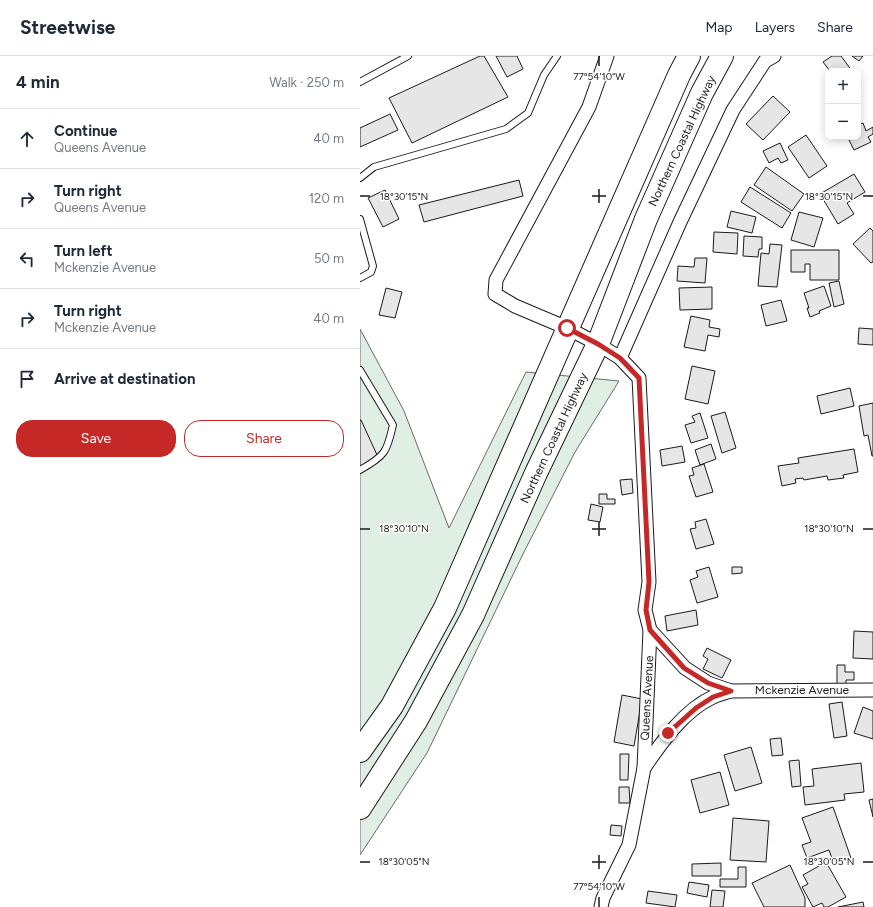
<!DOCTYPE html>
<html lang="en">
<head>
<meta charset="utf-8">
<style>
  :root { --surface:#fff; --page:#f6f6f7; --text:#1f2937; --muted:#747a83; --line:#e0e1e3; --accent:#c62828 }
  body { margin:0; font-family:Figtree,sans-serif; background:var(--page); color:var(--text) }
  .controls { position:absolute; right:12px; top:12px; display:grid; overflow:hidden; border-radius:8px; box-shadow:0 2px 10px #0003 }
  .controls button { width:36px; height:36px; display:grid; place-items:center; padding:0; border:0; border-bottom:1px solid var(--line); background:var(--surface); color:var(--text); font:20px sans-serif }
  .stop { position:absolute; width:12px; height:12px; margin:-9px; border:3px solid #c62828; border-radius:50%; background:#fff }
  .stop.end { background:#c62828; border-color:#fff; box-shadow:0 1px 4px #0008 }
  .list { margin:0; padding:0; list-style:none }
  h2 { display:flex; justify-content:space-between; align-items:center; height:52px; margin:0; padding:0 16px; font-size:17px }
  h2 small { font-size:13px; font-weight:400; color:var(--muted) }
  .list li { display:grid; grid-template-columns:26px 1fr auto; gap:12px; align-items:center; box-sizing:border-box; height:60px; padding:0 16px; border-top:1px solid var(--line) }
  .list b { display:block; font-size:15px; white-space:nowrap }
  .list p { margin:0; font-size:13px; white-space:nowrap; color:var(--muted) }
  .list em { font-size:13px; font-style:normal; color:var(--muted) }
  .actions { display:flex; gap:8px; padding:12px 16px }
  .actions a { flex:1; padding:9px 0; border:1px solid var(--accent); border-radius:16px; text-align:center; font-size:14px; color:var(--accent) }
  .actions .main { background:var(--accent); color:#fff }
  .icon { flex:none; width:22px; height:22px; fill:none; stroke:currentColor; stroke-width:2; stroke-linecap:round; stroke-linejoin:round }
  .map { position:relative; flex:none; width:513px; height:851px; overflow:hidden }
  header { display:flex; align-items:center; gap:24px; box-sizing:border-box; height:56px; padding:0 20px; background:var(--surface); border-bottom:1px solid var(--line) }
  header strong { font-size:19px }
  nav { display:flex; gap:22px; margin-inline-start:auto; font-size:14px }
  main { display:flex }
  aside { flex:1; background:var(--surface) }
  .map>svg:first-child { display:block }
  .green { fill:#e0efe3; stroke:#6a6a6a }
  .building { fill:#e6e6e6; stroke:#1a1a1a }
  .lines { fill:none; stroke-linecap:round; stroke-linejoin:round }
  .service-casing { stroke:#1a1a1a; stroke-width:8 }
  .minor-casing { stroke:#1a1a1a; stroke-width:15 }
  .trunk-casing { stroke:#1a1a1a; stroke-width:24 }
  .service { stroke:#fff; stroke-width:6 }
  .minor { stroke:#fff; stroke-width:13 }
  .trunk { stroke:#fff; stroke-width:22 }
  .route { stroke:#c62828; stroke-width:5 }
  .ticks { fill:none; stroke:#1a1a1a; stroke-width:1.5 }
  .labels { text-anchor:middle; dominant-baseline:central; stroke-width:3; stroke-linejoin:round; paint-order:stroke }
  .street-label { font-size:12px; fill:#1a1a1a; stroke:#fff }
  .ticks-label { font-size:10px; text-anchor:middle; fill:#1a1a1a; stroke:#fff; stroke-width:3; stroke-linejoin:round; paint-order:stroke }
</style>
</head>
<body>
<header>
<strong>Streetwise</strong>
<nav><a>Map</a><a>Layers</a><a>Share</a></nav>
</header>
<main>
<aside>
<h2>4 min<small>Walk · 250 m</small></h2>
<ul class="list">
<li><svg class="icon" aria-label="ahead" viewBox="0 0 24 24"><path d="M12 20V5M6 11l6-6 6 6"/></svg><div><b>Continue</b><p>Queens Avenue</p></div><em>40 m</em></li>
<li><svg class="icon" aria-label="right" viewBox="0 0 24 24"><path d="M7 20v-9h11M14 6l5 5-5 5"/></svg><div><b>Turn right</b><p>Queens Avenue</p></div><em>120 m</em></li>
<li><svg class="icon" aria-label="left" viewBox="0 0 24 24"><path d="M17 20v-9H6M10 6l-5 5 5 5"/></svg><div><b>Turn left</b><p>Mckenzie Avenue</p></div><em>50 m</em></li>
<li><svg class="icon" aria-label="right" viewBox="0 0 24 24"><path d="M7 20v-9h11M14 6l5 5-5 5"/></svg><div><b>Turn right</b><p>Mckenzie Avenue</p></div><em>40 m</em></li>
<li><svg class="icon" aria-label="arrive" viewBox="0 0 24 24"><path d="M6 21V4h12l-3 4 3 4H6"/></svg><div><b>Arrive at destination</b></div></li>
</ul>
<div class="actions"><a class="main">Save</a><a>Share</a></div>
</aside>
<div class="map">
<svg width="513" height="851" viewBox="0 0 513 851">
  <rect width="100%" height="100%" fill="#fff"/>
  <polygon class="green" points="0,273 44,355 89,472 166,316 259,325 215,396 163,498 67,697 0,799"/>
  <g class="building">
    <polygon points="120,0 124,0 148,41 52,87 29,42"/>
    <polygon points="136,0 157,0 163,13 147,21"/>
    <polygon points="472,0 481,0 492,15 470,15 463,6"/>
    <polygon points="492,0 503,0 499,5"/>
    <polygon points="413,40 430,56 403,84 386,68"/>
    <polygon points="30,58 38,74 0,91 0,72"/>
    <polygon points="503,67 506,75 513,71 513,78 508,81 511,86 494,94 489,84 494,82 493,81 498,81 498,69"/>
    <polygon points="446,79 467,110 449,122 428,91"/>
    <polygon points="420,87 428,104 421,107 418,102 409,107 403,95"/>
    <polygon points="406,111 444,138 432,155 394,129"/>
    <polygon points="494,118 505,136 487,147 494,158 478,168 460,138"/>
    <polygon points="159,124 163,140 64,166 59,149"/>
    <polygon points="390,131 431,157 422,172 381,146"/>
    <polygon points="25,134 39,163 23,171 8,142"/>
    <polygon points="371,155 396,161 392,177 367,171"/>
    <polygon points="439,156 463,162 454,191 431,184"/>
    <polygon points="510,172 513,175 513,206 511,207 493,188"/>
    <polygon points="354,176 378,177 377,198 353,196"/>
    <polygon points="384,180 402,181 402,193 399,193 398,201 383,200"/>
    <polygon points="410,188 422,189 417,231 398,230 401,197 409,198"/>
    <polygon points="431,194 479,194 479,224 450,224 450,208 445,208 445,216 431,216"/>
    <polygon points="335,202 347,202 345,227 317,225 318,210 334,211"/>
    <polygon points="479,225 484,248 474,251 469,227"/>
    <polygon points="464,230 471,250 459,255 460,257 450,261 447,252 449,252 444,237"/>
    <polygon points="352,231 352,253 320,254 319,232"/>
    <polygon points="26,232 42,236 35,262 19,259"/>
    <polygon points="421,244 427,265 406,270 401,249"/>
    <polygon points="331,260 350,264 349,271 360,273 359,281 348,279 345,295 324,291"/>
    <polygon points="499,272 513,273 513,289 498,288"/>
    <polygon points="332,310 355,315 348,348 325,343"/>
    <polygon points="490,332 494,350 461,358 457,340"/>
    <polygon points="513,347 513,400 512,400 508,379 504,380 499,350"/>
    <polygon points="365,356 376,392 362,397 351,360"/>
    <polygon points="340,357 348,382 331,387 325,369 335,366 332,360"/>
    <polygon points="0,364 1,364 18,401 0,410"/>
    <polygon points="351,388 356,403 340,409 335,394"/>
    <polygon points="322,390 325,406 302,410 300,394"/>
    <polygon points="494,393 498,416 483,419 484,422 468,424 467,420 444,424 443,422 435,423 436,427 422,430 418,410 439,407 438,402"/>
    <polygon points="344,408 353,436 336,441 329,420 334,419 332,412"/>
    <polygon points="272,423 273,437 262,439 260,424"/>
    <polygon points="239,438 247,438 247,443 255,443 255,448 239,448"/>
    <polygon points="231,448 243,451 240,466 228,464"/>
    <polygon points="346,463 354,488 336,493 330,473 336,472 335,466"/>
    <polygon points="349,511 358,541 337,547 330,524 338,521 336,515"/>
    <polygon points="372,511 382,511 382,517 372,518"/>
    <polygon points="336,554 338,569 307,575 305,560"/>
    <polygon points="494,575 513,576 513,603 493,602"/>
    <polygon points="347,592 371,604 362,622 343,613 348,603 343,600"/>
    <polygon points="477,609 485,609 485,616 494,616 494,624 486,624 486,629 477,629"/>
    <polygon points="262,639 282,643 274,690 254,686"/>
    <polygon points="482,646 487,680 474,682 469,648"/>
    <polygon points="503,651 513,655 513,683 494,677"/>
    <polygon points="421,682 423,699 412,700 410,683"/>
    <polygon points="391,691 402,727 375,735 364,699"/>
    <polygon points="260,698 269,698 268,724 260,724"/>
    <polygon points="439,704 441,730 432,731 429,705"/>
    <polygon points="501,707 504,736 484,738 485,744 445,749 443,731 454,730 452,713"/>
    <polygon points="360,716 369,749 340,757 331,724"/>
    <polygon points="259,731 269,731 270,747 259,747"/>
    <polygon points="513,743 513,761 509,744"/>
    <polygon points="473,751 491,802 474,808 469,794 447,802 442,789 451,786 442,762"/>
    <polygon points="373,762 409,765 406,806 370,804"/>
    <polygon points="251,769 262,770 261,780 250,779"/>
    <polygon points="466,806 486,841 468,851 464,851 462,847 453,851 442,831 448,828 443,819"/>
    <polygon points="361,807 361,820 332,820 332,808"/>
    <polygon points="430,809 445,842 445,851 404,851 392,827"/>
    <polygon points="378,811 386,811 386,831 360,831 360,823 378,823"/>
    <polygon points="329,826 349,829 347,841 327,837"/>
    <polygon points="352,834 365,835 363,851 350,851"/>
    <polygon points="288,835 317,839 315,851 286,847"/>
    <polygon points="503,846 504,851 478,851"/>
  </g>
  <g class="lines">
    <defs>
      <g id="service">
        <polyline points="0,26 48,0"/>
        <polyline points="0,122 14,111 146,73 168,57 184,19 197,0"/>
        <polyline points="0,163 13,210 11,216 0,222"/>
        <path d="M0,314L33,369C27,396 25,400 0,414"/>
      </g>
      <g id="minor">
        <polyline points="260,302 320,166 373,54 405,5 414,0"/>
        <polyline points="290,574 325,612 348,627 371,635 513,634"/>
        <path d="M284,712C301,687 324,654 353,641C359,638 365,637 371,635"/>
        <polyline points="241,851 243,842 269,789 284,712 290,574 285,554 289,526 279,322 260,302 238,288 207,272 155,250 135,238 136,224 229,51 247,0"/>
      </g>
      <g id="trunk">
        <polyline points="0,695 32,650 85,552 319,19 329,0"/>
        <polyline points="0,752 56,665 113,559 176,417 238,288 286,163 342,37 362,0"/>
      </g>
    </defs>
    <use href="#service" class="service-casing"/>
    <use href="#minor" class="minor-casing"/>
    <use href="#trunk" class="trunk-casing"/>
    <use href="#service" class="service"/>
    <use href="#minor" class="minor"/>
    <use href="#trunk" class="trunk"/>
  </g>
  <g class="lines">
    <polyline class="route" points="207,272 238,288 260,302 279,322 289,526 286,554 290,574 324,612 348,627 371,635 353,641 336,652 308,677"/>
  </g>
  <path class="ticks" d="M239,0V10M239,133V147M0,140H10M232,140H246M503,140H513M239,466V480M0,473H10M232,473H246M503,473H513M239,799V813M0,806H10M232,806H246M503,806H513M239,841V851"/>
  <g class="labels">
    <g class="street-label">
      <text transform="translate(322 85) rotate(-65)">Northern Coastal Highway</text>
      <text transform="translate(194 382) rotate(-65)">Northern Coastal Highway</text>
      <text x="442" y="634">Mckenzie Avenue</text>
      <text transform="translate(287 642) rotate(-87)">Queens Avenue</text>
    </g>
  </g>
  <g class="ticks-label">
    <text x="239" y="24">77°54'10"W</text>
    <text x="44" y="144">18°30'15"N</text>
    <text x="469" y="144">18°30'15"N</text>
    <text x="44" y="476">18°30'10"N</text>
    <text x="469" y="476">18°30'10"N</text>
    <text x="44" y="809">18°30'05"N</text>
    <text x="469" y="809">18°30'05"N</text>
    <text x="239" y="834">77°54'10"W</text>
  </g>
</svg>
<div class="controls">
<button>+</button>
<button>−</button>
</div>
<div class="stop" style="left:207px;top:272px"></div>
<div class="stop end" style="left:308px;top:677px"></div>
</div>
</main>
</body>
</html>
